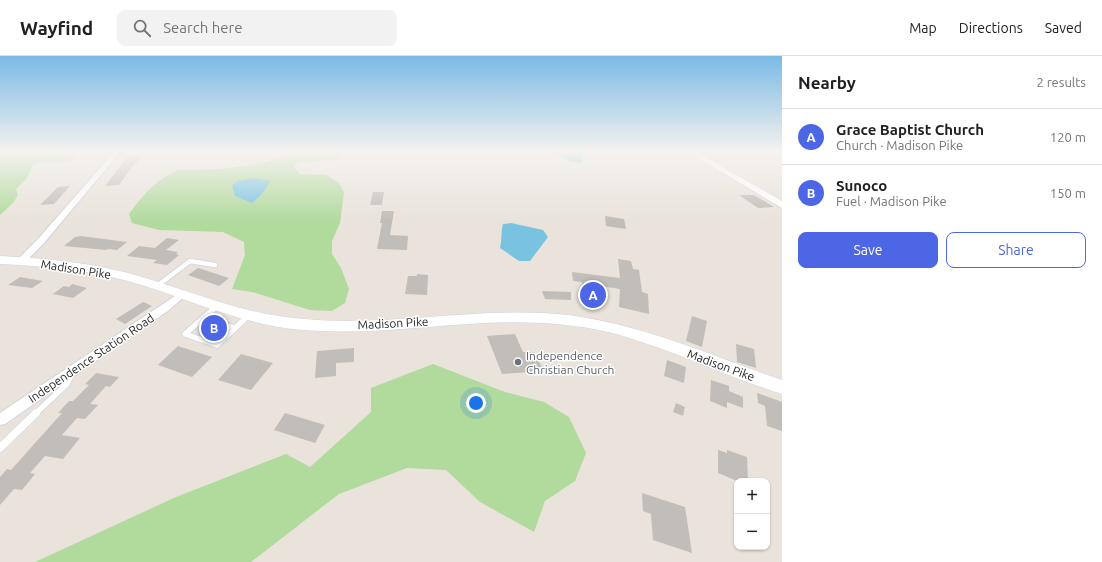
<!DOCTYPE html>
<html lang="en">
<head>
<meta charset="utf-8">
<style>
  :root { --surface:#fff; --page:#f2f2f2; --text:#202124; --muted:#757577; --line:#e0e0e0; --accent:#4c66e6 }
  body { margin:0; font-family:Ubuntu,sans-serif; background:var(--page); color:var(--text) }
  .controls { position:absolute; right:12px; bottom:12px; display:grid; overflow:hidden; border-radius:8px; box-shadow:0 1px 3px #0004 }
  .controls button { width:36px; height:36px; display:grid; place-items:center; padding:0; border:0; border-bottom:1px solid var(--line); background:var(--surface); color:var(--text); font:20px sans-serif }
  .you { position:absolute; left:476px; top:347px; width:14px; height:14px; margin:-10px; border:3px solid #fff; border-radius:50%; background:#1a73e8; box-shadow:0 0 0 6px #1a73e833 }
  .badge { display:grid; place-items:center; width:26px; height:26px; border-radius:50%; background:var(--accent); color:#fff; font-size:13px; font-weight:700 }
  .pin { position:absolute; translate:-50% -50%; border:2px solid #fff; box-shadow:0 1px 4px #0006 }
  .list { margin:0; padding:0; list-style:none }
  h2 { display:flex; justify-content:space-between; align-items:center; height:52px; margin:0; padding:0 16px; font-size:17px }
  h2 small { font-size:13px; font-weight:400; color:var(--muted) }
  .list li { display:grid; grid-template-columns:26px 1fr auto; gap:12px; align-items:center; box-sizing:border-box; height:56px; padding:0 16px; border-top:1px solid var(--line) }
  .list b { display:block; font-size:15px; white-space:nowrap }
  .list p { margin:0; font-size:13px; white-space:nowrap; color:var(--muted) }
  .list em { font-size:13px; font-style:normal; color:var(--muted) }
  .actions { display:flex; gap:8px; padding:12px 16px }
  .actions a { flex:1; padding:9px 0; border:1px solid var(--accent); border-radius:8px; text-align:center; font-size:14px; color:var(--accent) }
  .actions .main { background:var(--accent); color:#fff }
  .icon { flex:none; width:22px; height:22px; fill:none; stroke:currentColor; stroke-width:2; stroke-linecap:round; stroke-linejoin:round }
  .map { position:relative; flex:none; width:782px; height:506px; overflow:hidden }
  header { display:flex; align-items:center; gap:24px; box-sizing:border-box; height:56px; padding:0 20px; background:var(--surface); border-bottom:1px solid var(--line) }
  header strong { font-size:19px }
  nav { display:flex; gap:22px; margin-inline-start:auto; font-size:14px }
  .search { width:280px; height:36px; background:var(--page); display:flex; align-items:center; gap:10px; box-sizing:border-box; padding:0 14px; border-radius:8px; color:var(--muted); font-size:15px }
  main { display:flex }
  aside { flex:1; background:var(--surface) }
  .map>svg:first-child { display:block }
  .green { fill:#b1da9d }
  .water { fill:#79c3e1 }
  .building { fill:#c1bdb8 }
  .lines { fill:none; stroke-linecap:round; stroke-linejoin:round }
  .lane-far2-casing { stroke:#d1d3e0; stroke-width:6 }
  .lane-far1-casing { stroke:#d1d3e0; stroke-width:7 }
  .lane-casing { stroke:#d1d3e0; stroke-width:9 }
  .street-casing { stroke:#d1d3e0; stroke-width:2 }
  .secondary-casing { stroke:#d1d3e0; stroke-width:1 }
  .lane-far2 { stroke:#fff; stroke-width:4.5 }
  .lane-far1 { stroke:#fff; stroke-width:5.5 }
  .lane { stroke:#fff; stroke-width:8 }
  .street { fill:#fff; fill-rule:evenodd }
  .secondary { fill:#fff; fill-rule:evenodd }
  .worship-dot { fill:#6b7280; stroke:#fff; stroke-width:1.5 }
  .labels { text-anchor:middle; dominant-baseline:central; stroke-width:3; stroke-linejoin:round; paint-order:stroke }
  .street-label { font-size:12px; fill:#282828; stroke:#fff }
  .worship-label { font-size:12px; fill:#5b616d; stroke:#fff; text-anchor:start }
</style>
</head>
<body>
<header>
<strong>Wayfind</strong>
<div class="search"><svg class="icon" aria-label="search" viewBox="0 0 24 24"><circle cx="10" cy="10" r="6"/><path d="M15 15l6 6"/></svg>Search here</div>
<nav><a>Map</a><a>Directions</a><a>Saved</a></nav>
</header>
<main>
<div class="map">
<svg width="782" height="506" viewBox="0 0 782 506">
  <rect width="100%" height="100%" fill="#e9e3db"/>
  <g class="green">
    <path d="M0,95H43L72,99L75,102C62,111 47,102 33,108L27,122L16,133L18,139L13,147L0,159Z"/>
    <path d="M285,95H345L336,104L300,106L293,110L300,118L326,119L339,127L344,136L340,167L332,185V198L341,212L349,233L345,247L332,255L310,254L252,236L232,233L245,199L244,186L223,176L159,174L132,167L129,158C144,138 154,125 178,114C199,114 274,113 285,95Z"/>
    <polygon points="433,308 505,336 544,346 569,361 586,397 575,425 545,445 534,476 480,446 446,414 407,412 339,438 251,506 35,506 176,441 286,398 310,411 371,356 371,332"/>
  </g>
  <g class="water">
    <polygon points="552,95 579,95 583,98 582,107 569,105"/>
    <polygon points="254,122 271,125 260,140 252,147 235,140 232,130 237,125"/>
    <path d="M511,167L543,174L548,181L530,205H519L500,192C502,184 501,174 503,168Z"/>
  </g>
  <g class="building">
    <polygon points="132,95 146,95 138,106 134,108 119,129 105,130"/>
    <polygon points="70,130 54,148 40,149 58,131"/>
    <polygon points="373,136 384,136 382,149 370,149"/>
    <polygon points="739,139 754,139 774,151 758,152"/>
    <polygon points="382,155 394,155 390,179 408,180 407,194 377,193 382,167 380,167"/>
    <polygon points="605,160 624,163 626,173 606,170"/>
    <polygon points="81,180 127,186 117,194 108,193 106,194 64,190 75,181"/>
    <polygon points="167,182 179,184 166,194 178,196 176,198 179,199 167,209 153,207 157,204 127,200 139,190 155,192"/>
    <polygon points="618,203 631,205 633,213 639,214 642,236 648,238 649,258 619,251 620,233 600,230 604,250 585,247 582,226 573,225 572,216 620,222"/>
    <polygon points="198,212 229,222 219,230 188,219"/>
    <polygon points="417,218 428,219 427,239 405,238 408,220 417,220"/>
    <polygon points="20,221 43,225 32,232 8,229"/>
    <polygon points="72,228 87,232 73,242 53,238 64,230 69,231"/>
    <polygon points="542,235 571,236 571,244 545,243"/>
    <polygon points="143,246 152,250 125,268 116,263"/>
    <polygon points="692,260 707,265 702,291 686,285"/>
    <polygon points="207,268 225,273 218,280 201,273"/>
    <polygon points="515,278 523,296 534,296 544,315 502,318 487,280"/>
    <polygon points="736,288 754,293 756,312 737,306"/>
    <polygon points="178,290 212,301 192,321 158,309"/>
    <polygon points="354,292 354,306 336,307 336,320 315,322 317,295"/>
    <polygon points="241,298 273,307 251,334 218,324"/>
    <polygon points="667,304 686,311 684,327 664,320"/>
    <polygon points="96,317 119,321 110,331 106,330 90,348 98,349 85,363 77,362 62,379 80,382 63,403 45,400 30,417 35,418 22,434 14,433 0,449 0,421 7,413 11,414 62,357 58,357 69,345 73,345 89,329 85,328"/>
    <polygon points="711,324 729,330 729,335 743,341 743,352 727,346 727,352 710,345"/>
    <polygon points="757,337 782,346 782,375 767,370 765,350 758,347"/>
    <polygon points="676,347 685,351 683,360 673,356"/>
    <polygon points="285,357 325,369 315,387 274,374"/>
    <polygon points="718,394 727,397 727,394 747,401 748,425 737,425 718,417"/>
    <polygon points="642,437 685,451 692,497 653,484 651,458 643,455"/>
  </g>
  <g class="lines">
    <defs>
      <polyline id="lane-far2" points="157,230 190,205 215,209"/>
      <g id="lane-far1">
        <polyline points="217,250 185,278 217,289 248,260"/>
        <polyline points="203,262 235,272"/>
        <polyline points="35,358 67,328 70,322 69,318"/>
      </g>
      <polyline id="lane" points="0,392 36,357"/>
      <g id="street">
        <polygon points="115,95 121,95 44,187 24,207 18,207 17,205 18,203 38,183"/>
        <polygon points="181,236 186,239 184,241 169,254 5,368 0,369 0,357"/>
      </g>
      <g id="secondary">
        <polygon points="686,95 695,95 782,145 782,152"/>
        <path d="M0,200C47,202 94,207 139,220C191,235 240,257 294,262C377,272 460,253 543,257C626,261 704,297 782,324V338C728,321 677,296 623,280C598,272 570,269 544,267C455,262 366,285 278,271C226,262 178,239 128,225C86,214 43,210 0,208Z"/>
      </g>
    </defs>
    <use href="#lane-far2" class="lane-far2-casing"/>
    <use href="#lane-far1" class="lane-far1-casing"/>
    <use href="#lane" class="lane-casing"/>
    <use href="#street" class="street-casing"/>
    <use href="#secondary" class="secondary-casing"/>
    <use href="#lane-far2" class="lane-far2"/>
    <use href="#lane-far1" class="lane-far1"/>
    <use href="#lane" class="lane"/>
    <use href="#street" class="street"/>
    <use href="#secondary" class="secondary"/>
  </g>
  <linearGradient id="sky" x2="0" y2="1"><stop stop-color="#7bbae5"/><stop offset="0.58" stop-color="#f5f2ef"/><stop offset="1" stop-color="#f5f2ef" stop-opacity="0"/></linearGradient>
  <rect width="782" height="165" fill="url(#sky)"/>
  <circle class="worship-dot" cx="518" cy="306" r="4"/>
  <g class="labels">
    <g class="street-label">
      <text transform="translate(76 213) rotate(9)">Madison Pike</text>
      <text transform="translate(393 267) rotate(-3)">Madison Pike</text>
      <text transform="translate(91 302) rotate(-34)">Independence Station Road</text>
      <text transform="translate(721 309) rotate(20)">Madison Pike</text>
    </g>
    <g class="worship-label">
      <text x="526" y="299">Independence<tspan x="526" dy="14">Christian Church</tspan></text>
    </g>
  </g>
</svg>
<div class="controls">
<button>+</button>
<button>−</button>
</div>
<div class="you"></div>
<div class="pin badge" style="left:593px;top:239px">A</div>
<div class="pin badge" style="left:214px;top:272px">B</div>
</div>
<aside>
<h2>Nearby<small>2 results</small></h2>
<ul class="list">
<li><span class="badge">A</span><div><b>Grace Baptist Church</b><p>Church · Madison Pike</p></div><em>120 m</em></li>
<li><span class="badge">B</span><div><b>Sunoco</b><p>Fuel · Madison Pike</p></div><em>150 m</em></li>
</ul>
<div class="actions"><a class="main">Save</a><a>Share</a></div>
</aside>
</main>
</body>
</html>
